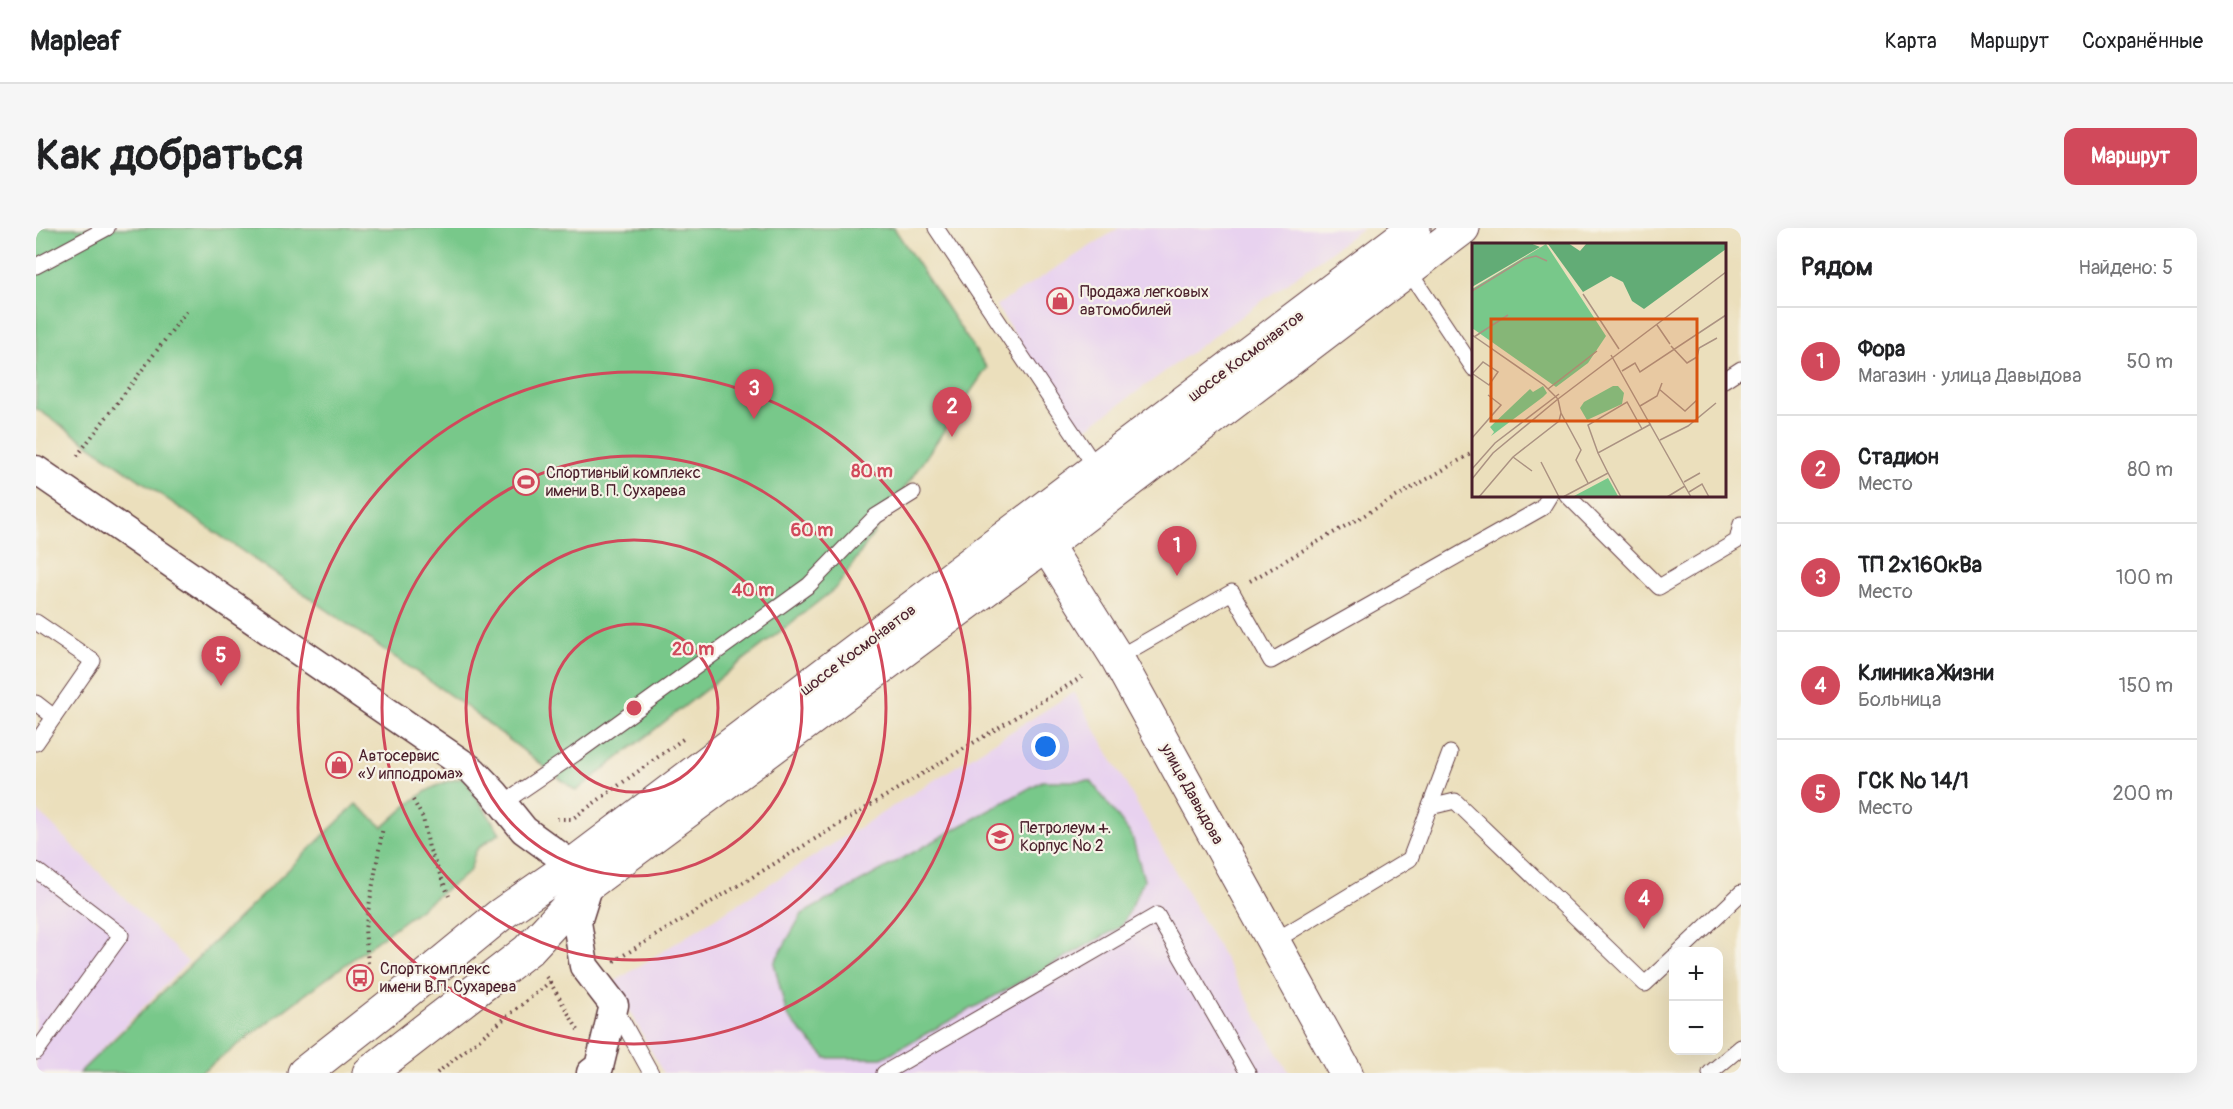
<!DOCTYPE html>
<html lang="ru">
<head>
<meta charset="utf-8">
<style>
  :root { --surface:#fff; --page:#f6f6f6; --text:#202124; --muted:#757577; --line:#e0e0e0; --accent:#d1495b }
  body { margin:0; font-family:Pangolin,sans-serif; background:var(--page); color:var(--text) }
  .controls { position:absolute; right:18px; bottom:18px; display:grid; overflow:hidden; border-radius:12px; box-shadow:0 6px 24px #0002 }
  .controls button { width:54px; height:54px; display:grid; place-items:center; padding:0; border:0; border-bottom:2px solid var(--line); background:var(--surface); color:var(--text); font:30px sans-serif }
  .you { position:absolute; left:1010px; top:519px; width:21px; height:21px; margin:-15px; border:4px solid #fff; border-radius:50%; background:#1a73e8; box-shadow:0 0 0 9px #1a73e833 }
  .badge { display:grid; place-items:center; width:39px; height:39px; border-radius:50%; background:var(--accent); color:#fff; font-size:20px; font-weight:700 }
  .pin { position:absolute; translate:-50% -50px; filter:drop-shadow(0 2px 3px #0008) }
  .pin::after { content:''; position:absolute; top:32px; width:21px; height:18px; background:inherit; clip-path:polygon(0 0,100% 0,50% 100%) }
  .list { margin:0; padding:0; list-style:none }
  h2 { display:flex; justify-content:space-between; align-items:center; height:78px; margin:0; padding:0 24px; font-size:26px }
  h2 small { font-size:20px; font-weight:400; color:var(--muted) }
  .list li { display:grid; grid-template-columns:39px 1fr auto; gap:18px; align-items:center; box-sizing:border-box; height:108px; padding:0 24px; border-top:2px solid var(--line) }
  .list b { display:block; font-size:22px; white-space:nowrap }
  .list p { margin:0; font-size:20px; white-space:nowrap; color:var(--muted) }
  .list em { font-size:20px; font-style:normal; color:var(--muted) }
  .map { position:relative; flex:none; width:1705px; height:845px; overflow:hidden; border-radius:12px }
  header { display:flex; align-items:center; gap:36px; box-sizing:border-box; height:84px; padding:0 30px; background:var(--surface); border-bottom:2px solid var(--line) }
  header strong { font-size:28px }
  nav { display:flex; gap:33px; margin-inline-start:auto; font-size:21px }
  .intro { display:flex; align-items:center; justify-content:space-between; box-sizing:border-box; height:144px; padding:0 36px }
  h1 { margin:0; font-size:42px }
  .button { padding:15px 27px; border-radius:12px; background:var(--accent); color:#fff; font-size:21px; font-weight:700 }
  main { display:flex; gap:36px; padding:0 36px }
  aside { flex:1; background:var(--surface); border-radius:12px; box-shadow:0 6px 24px #0002 }
  .map>svg:first-child { display:block }
  .built { fill:#e8d2ef }
  .green { fill:#78c88a; stroke:#61745a; stroke-width:1.5 }
  .lines { fill:none; stroke-linecap:round; stroke-linejoin:round }
  .lane-casing { stroke:#623c41; stroke-width:17 }
  .street-casing { stroke:#623c41; stroke-width:31 }
  .secondary-casing { stroke:#623c41; stroke-width:35 }
  .primary-casing { stroke:#623c41; stroke-width:35 }
  .path { stroke:#623c41; stroke-width:4; stroke-dasharray:1.5 4.5; stroke-linecap:butt }
  .lane { stroke:#fff; stroke-width:15 }
  .street { stroke:#fff; stroke-width:28 }
  .secondary { stroke:#fff; stroke-width:33 }
  .primary { stroke:#fff; stroke-width:33 }
  .ring { fill:none; stroke:#d1495b; stroke-width:3 }
  .labels { text-anchor:middle; dominant-baseline:central; stroke-width:4.5; stroke-linejoin:round; paint-order:stroke }
  .poi-label { font-size:16px; fill:#4a1f2b; stroke:#f7f3e8; text-anchor:start }
  .street-label { font-size:16px; fill:#4a1f2b; stroke:#f7f3e8 }
  .inset-road { fill:none; stroke:#ab9282; stroke-width:1.5 }
  .view { fill:#d8530f; fill-opacity:0.15; stroke:#d8530f; stroke-width:3 }
  .inset-edge { fill:none; stroke:#4a1f2b; stroke-width:3 }
  .centre { fill:#d1495b; stroke:#f7f3e8; stroke-width:3 }
  .ring-label { font-size:18px; text-anchor:middle; font-weight:bold; fill:#d1495b; stroke:#f7f3e8; stroke-width:4.5; stroke-linejoin:round; paint-order:stroke }
</style>
</head>
<body>
<header>
<strong>Mapleaf</strong>
<nav><a>Карта</a><a>Маршрут</a><a>Сохранённые</a></nav>
</header>
<div class="intro"><h1>Как добраться</h1><a class="button">Маршрут</a></div>
<main>
<div class="map">
<svg width="1705" height="845" viewBox="0 0 1705 845">
  <rect width="100%" height="100%" fill="#f7f3e8"/>
  <filter id="ink" filterUnits="userSpaceOnUse"><feTurbulence type="fractalNoise" baseFrequency=".0167" numOctaves="2"/><feDisplacementMap in="SourceGraphic" scale="12" xChannelSelector="R" yChannelSelector="G"/><feConvolveMatrix kernelMatrix="1 2 1 2 8 2 1 2 1" color-interpolation-filters="sRGB"/></filter>
  <filter id="wash" filterUnits="userSpaceOnUse"><feTurbulence type="fractalNoise" baseFrequency=".008" numOctaves="4" result="noise"/><feDisplacementMap in="SourceGraphic" scale="24" xChannelSelector="R" yChannelSelector="G"/><feGaussianBlur stdDeviation="1.35" result="paint"/><feColorMatrix in="noise" values="0 0 0 0 0 0 0 0 0 0 0 0 0 0 0 0 0 1.4 0 .05"/><feComposite in="paint" operator="in"/></filter>
  <g filter="url(#wash)">
    <rect width="100%" height="100%" fill="#ebdfbc"/>
    <g class="built">
      <polygon points="1083,0 1327,0 1044,205 960,78"/>
      <polygon points="1038,464 1253,845 627,845 578,754"/>
      <polygon points="0,581 152,734 42,845 0,845"/>
    </g>
    <g class="green">
      <polygon points="0,0 858,0 951,140 801,359 540,563 428,477 0,180"/>
      <path d="M428,550L464,605C457,610 445,616 440,623C436,630 437,639 432,645L164,845H43L320,576L347,599C373,576 393,554 428,550Z"/>
      <polygon points="1006,553 1055,553 1096,608 1108,652 1086,698 846,830 790,830 751,788 738,735 766,686"/>
    </g>
  </g>
  <g filter="url(#ink)">
    <g class="lines">
      <defs>
        <g id="lane">
          <polyline points="900,0 1061,241"/>
          <polyline points="0,38 71,0"/>
          <polyline points="1372,42 1438,141"/>
          <polyline points="1688,152 1705,141"/>
          <polyline points="1531,267 1623,359 1701,313 1705,296"/>
          <polyline points="0,394 57,433 0,515"/>
          <polyline points="1081,430 1196,364 1235,433 1506,280 1514,267"/>
          <polyline points="0,475 18,489"/>
          <polyline points="467,575 539,526 773,357 840,288 877,265"/>
          <polyline points="1394,579 1419,573 1609,756 1638,729"/>
          <polyline points="0,642 85,707 0,824"/>
          <polyline points="1237,714 1374,631 1414,525"/>
          <polyline points="1643,724 1705,665"/>
          <polyline points="579,780 615,845"/>
          <polyline points="848,845 1121,687 1212,845"/>
          <polyline points="1674,845 1705,819"/>
        </g>
        <polyline id="street" points="0,242 437,543 459,566 488,602 536,637 553,656 541,694 548,738 578,777 563,839 555,845"/>
        <polyline id="secondary" points="993,295 1010,317 1081,430 1310,845"/>
        <g id="primary">
          <polyline points="268,845 352,779 464,687 536,637 1378,0"/>
          <polyline points="333,845 492,722 553,656 1010,317 1427,0"/>
        </g>
      </defs>
      <use href="#lane" class="lane-casing"/>
      <use href="#street" class="street-casing"/>
      <use href="#secondary" class="secondary-casing"/>
      <use href="#primary" class="primary-casing"/>
      <g class="path">
        <polyline points="41,228 153,80"/>
        <polyline points="1214,353 1438,224"/>
        <polyline points="377,572 387,590 393,620 413,668"/>
        <polyline points="521,591 536,591 647,511"/>
        <polyline points="578,733 1049,447"/>
        <polyline points="332,735 329,701 347,599"/>
        <polyline points="514,754 542,802"/>
        <polyline points="401,845 514,754 508,746"/>
      </g>
      <use href="#lane" class="lane"/>
      <use href="#street" class="street"/>
      <use href="#secondary" class="secondary"/>
      <use href="#primary" class="primary"/>
    </g>
  </g>
  <g class="ring">
    <circle cx="598" cy="480" r="84"/>
    <circle cx="598" cy="480" r="168"/>
    <circle cx="598" cy="480" r="252"/>
    <circle cx="598" cy="480" r="336"/>
  </g>
  <defs>
    <symbol id="shop-ring" viewBox="-11 -11 22 22"><circle r="9.5" fill="#f7f3e8" stroke="#d1495b" stroke-width="1.5"/><path d="M-5-2.5h2.3a2.7 3.5 0 0 1 5.4 0H5L5.5 6h-11ZM-1.5-2.5h3a1.5 2.3 0 0 0-3 0Z" fill="#d1495b"/></symbol>
    <symbol id="stadium-ring" viewBox="-11 -11 22 22"><circle r="9.5" fill="#f7f3e8" stroke="#d1495b" stroke-width="1.5"/><path d="M0-5a6.5 5 0 1 0 0 10a6.5 5 0 1 0 0-10ZM-3.5-1.8h7v3.6h-7Z" fill="#d1495b"/></symbol>
    <symbol id="school-ring" viewBox="-11 -11 22 22"><circle r="9.5" fill="#f7f3e8" stroke="#d1495b" stroke-width="1.5"/><path d="M0-5L7-2L0 1L-7-2ZM-4 1L0 2.5L4 1V4Q0 6-4 4Z" fill="#d1495b"/></symbol>
    <symbol id="bus-ring" viewBox="-11 -11 22 22"><circle r="9.5" fill="#f7f3e8" stroke="#d1495b" stroke-width="1.5"/><path d="M-5-6H5V4H4V6H2V4H-2V6H-4V4H-5ZM-3.5-4V0h7V-4ZM-3.5 1.2v1.5H-2V1.2ZM2 1.2v1.5H3.5V1.2Z" fill="#d1495b"/></symbol>
  </defs>
  <g fill-rule="evenodd">
    <use href="#shop-ring" x="1009" y="58" width="30" height="30"/>
    <use href="#stadium-ring" x="475" y="239" width="30" height="30"/>
    <use href="#shop-ring" x="288" y="522" width="30" height="30"/>
    <use href="#school-ring" x="949" y="594" width="30" height="30"/>
    <use href="#bus-ring" x="309" y="735" width="30" height="30"/>
  </g>
  <g class="labels">
    <g class="poi-label">
      <text x="1044" y="64">Продажа легковых<tspan x="1044" dy="18">автомобилей</tspan></text>
      <text x="510" y="245">Спортивный комплекс<tspan x="510" dy="18">имени В. П. Сухарева</tspan></text>
      <text x="322" y="528">Автосервис<tspan x="322" dy="18">«У ипподрома»</tspan></text>
      <text x="984" y="600">Петролеум +.<tspan x="984" dy="18">Корпус № 2</tspan></text>
      <text x="344" y="741">Спорткомплекс<tspan x="344" dy="18">имени В.П. Сухарева</tspan></text>
    </g>
    <g class="street-label">
      <text transform="translate(1210 128) rotate(-37)">шоссе Космонавтов</text>
      <text transform="translate(822 422) rotate(-37)">шоссе Космонавтов</text>
      <text transform="translate(1156 566) rotate(61)">улица Давыдова</text>
    </g>
  </g>
  <g transform="translate(1436 15)">
    <rect width="254" height="254" fill="#ebdfbc"/>
    <path d="M74,1L134,93L116,120L84,144L0,85V46ZM71,143L75,150L71,154L19,193L22,189L18,184L58,146L61,149ZM141,143H146L152,150L150,161L115,177L108,165L112,159ZM136,235L146,253H102Z" fill="#78c88a"/>
    <path d="M0,0H58L68,4L0,44ZM96,0L108,8L115,0H253L254,6L172,66L160,58L151,39L139,33L111,49L76,1Z" fill="#62ac76"/>
    <path class="inset-road" d="M0,48L52,16L64,13L75,18M111,51L147,106M185,82L198,101M0,92L72,142L86,156L89,170L87,178L41,214L7,254M2,94L36,72M199,103L215,120L225,114L227,105L245,95M139,112L219,254M150,128L163,120L168,129L254,72M0,131L11,119L26,129L17,142L1,131M76,146L125,108M187,146L213,168L225,157M168,163L185,153L190,140M89,170L109,207L104,217L116,240M170,186L155,159L116,182L126,210L179,181M0,195L29,162L16,152M188,197L216,183L244,160M126,210L136,230M41,214L60,228M69,219L87,254M0,226L23,200L87,151M0,236L21,210L86,156L254,29M212,239L228,230M217,249L230,241L237,254M91,254L136,230L149,254M195,254L213,243"/>
    <path class="view" d="M19,76H225V178H19Z"/>
    <rect width="254" height="254" class="inset-edge"/>
  </g>
  <circle cx="598" cy="480" r="9" class="centre"/>
  <g class="ring-label">
    <text x="836" y="249">80 m</text>
    <text x="776" y="308">60 m</text>
    <text x="717" y="368">40 m</text>
    <text x="657" y="427">20 m</text>
  </g>
</svg>
<div class="controls">
<button>+</button>
<button>−</button>
</div>
<div class="you"></div>
<div class="pin badge" style="left:1141px;top:348px">1</div>
<div class="pin badge" style="left:916px;top:209px">2</div>
<div class="pin badge" style="left:718px;top:191px">3</div>
<div class="pin badge" style="left:1608px;top:701px">4</div>
<div class="pin badge" style="left:185px;top:458px">5</div>
</div>
<aside>
<h2>Рядом<small>Найдено: 5</small></h2>
<ul class="list">
<li><span class="badge">1</span><div><b>Фора</b><p>Магазин · улица Давыдова</p></div><em>50 m</em></li>
<li><span class="badge">2</span><div><b>Стадион</b><p>Место</p></div><em>80 m</em></li>
<li><span class="badge">3</span><div><b>ТП 2х160кВа</b><p>Место</p></div><em>100 m</em></li>
<li><span class="badge">4</span><div><b>Клиника Жизни</b><p>Больница</p></div><em>150 m</em></li>
<li><span class="badge">5</span><div><b>ГСК № 14/1</b><p>Место</p></div><em>200 m</em></li>
</ul>
</aside>
</main>
</body>
</html>
